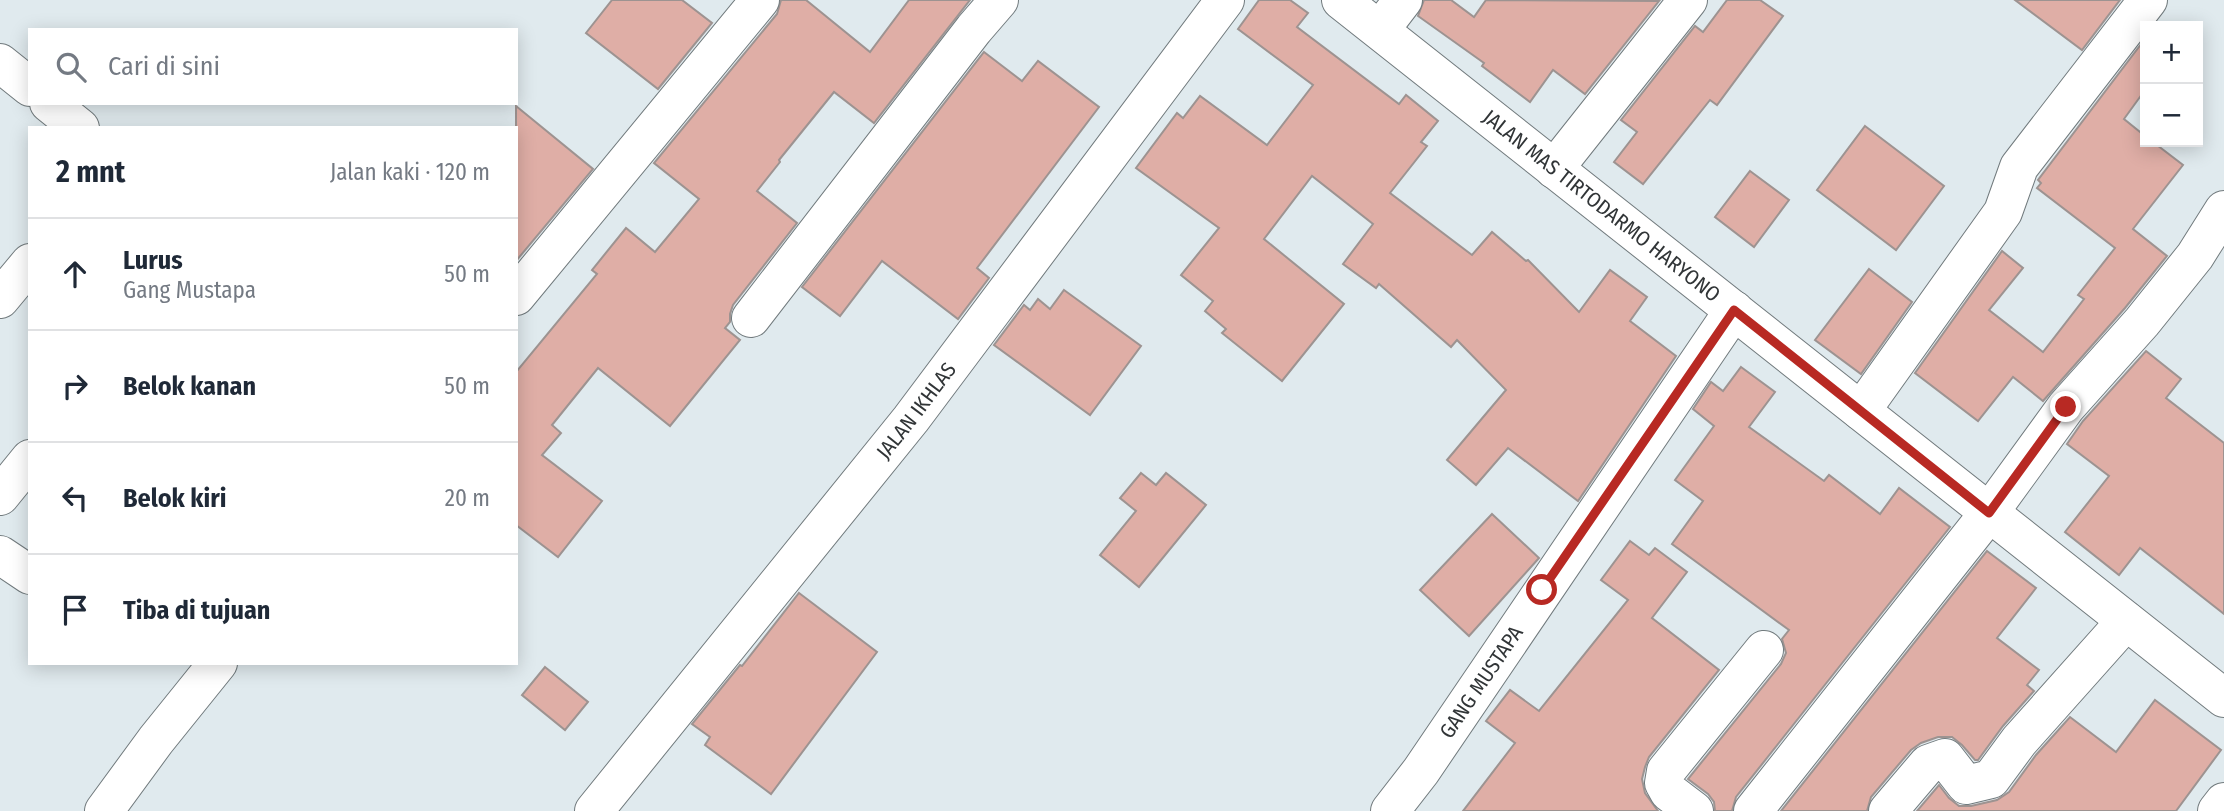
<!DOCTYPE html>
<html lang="id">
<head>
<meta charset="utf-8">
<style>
  :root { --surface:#fff; --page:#f6f6f7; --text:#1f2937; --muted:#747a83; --line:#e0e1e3 }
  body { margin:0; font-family:"Fira Sans Condensed",sans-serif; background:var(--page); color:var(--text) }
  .controls { position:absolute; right:21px; top:21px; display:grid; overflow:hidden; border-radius:0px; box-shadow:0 4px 18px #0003 }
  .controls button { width:63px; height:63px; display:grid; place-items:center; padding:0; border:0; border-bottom:2px solid var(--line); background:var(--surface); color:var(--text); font:35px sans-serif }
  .stop { position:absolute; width:21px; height:21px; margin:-16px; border:5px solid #b82923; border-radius:50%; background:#fff }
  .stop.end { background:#b82923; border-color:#fff; box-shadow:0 2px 7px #0008 }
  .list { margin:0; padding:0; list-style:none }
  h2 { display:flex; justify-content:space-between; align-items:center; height:91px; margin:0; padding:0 28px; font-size:30px }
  h2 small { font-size:23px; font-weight:400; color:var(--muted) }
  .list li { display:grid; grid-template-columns:46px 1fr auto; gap:21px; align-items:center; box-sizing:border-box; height:112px; padding:0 28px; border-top:2px solid var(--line) }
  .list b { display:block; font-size:26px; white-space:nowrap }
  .list p { margin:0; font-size:23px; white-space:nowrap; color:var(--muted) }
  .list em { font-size:23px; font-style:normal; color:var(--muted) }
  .icon { flex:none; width:38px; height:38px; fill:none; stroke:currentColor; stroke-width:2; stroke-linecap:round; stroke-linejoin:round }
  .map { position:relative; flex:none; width:2224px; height:811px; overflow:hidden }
  .search { position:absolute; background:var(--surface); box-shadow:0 4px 18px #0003; left:28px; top:28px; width:490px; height:77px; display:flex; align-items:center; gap:18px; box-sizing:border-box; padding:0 24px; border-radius:0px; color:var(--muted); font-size:26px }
  .panel { position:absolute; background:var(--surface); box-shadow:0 4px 18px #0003; left:28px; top:126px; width:490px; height:539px; border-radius:0px }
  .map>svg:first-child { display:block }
  .building { fill:#dfaea6; stroke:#9d9391; stroke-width:2 }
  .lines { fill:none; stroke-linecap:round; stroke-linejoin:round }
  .minor-casing { stroke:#717a7d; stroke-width:40 }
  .minor { stroke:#fff; stroke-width:38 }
  .route { stroke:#b82923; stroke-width:9 }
  .labels { text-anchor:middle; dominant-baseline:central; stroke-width:7; stroke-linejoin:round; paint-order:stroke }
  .street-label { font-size:21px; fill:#313537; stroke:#e0eaee }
</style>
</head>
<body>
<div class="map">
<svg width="2224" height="811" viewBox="0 0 2224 811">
  <rect width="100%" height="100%" fill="#e0eaee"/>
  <g class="building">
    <polygon points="612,0 682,0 712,23 658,89 586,33"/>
    <polygon points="781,0 806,0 870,52 909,0 970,0 874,123 834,92 779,160 780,162 757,191 797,223 733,305 730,314 730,322 725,328 740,340 670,426 598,368 552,425 561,433 542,455 602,501 558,557 516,525 516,372 597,274 592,270 626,228 655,252 699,199 654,163 777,14"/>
    <polygon points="1259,0 1290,0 1308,13 1297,27 1399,104 1406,95 1438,121 1421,142 1427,146 1390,193 1472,255 1492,232 1526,261 1528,260 1579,312 1610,270 1647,297 1630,321 1676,356 1578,501 1508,448 1476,485 1447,460 1506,390 1457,340 1451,347 1379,284 1376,288 1343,264 1373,224 1312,176 1264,239 1344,304 1282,381 1222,333 1226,329 1205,311 1213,301 1181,275 1219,228 1136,168 1177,113 1183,118 1200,96 1267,145 1313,85 1238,29"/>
    <polygon points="1424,0 1451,0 1474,17 1486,0 1659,1 1585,94 1553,70 1530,102 1482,66 1484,63 1418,16"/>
    <polygon points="1727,0 1760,0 1783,16 1717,105 1710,100 1643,184 1614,162 1637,132 1621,120 1695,26 1703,32"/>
    <polygon points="2015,0 2120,0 2082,50"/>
    <polygon points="2145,39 2145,90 2124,119 2145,136 2145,142 2153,142 2183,165 2133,229 2167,256 2125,308 2043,401 2013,377 1978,421 1915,373 2002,251 2023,268 1989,310 2043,352 2084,299 2078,295 2115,248 2037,188 2041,183 2038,180"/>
    <polygon points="984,52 1022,81 1038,61 1099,107 977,268 989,278 958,319 882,261 840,316 802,287"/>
    <polygon points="516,106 593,169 516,261"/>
    <polygon points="1865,126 1944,186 1896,250 1817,190"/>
    <polygon points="1750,171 1789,200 1754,247 1715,217"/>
    <polygon points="1869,269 1912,302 1861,374 1815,340"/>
    <polygon points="1064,290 1141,346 1090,415 994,345 1024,305 1030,310 1038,299 1050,309"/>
    <polygon points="2146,351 2181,379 2166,398 2224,443 2224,614 2140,548 2119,575 2065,532 2109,476 2067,444 2083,421"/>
    <polygon points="1741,367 1775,392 1749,427 1824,481 1829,475 1880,514 1899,488 1950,527 1736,797 1732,811 1715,811 1714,802 1708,794 1688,779 1781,664 1786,653 1782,639 1789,630 1672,544 1703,501 1675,480 1714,426 1693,409 1711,382 1723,391"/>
    <polygon points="1141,473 1156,485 1166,473 1206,505 1139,587 1100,555 1136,511 1120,498"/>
    <polygon points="1492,514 1539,558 1469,636 1420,590"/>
    <polygon points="1630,541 1649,555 1655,548 1687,572 1652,618 1719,670 1649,757 1645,767 1642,779 1645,793 1658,811 1463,811 1515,743 1486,721 1510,690 1539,711 1628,600 1601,580"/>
    <polygon points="1987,551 2036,588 1997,638 2039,670 2027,685 2034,691 2003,726 1978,760 1975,760 1962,745 1952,737 1938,737 1921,743 1911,750 1871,797 1867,811 1781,811"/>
    <polygon points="799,593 877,652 771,794 705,745 710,737 692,724 740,665 742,666"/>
    <polygon points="545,667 588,702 565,730 522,695"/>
    <polygon points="2155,700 2221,750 2176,811 1917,811 1939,785 1949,798 1959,806 1971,806 1997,800 2009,792 2036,755 2070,717 2116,752"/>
  </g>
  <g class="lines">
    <defs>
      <g id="minor">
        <path id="s1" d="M1341,0L2224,698"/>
        <polyline points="1380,30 1403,0"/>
        <polyline points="0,63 30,87"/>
        <polyline points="49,103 80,128"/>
        <polyline points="1554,169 1688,0"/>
        <polyline points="516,296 760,0"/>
        <polyline points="0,299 30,263"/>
        <polyline points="751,318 974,29 999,0"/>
        <polyline points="1861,411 2003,212 2019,167 2148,0"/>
        <polyline points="0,496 30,459"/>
        <polyline points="0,555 30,575"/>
        <polyline points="104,811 156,740 218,663"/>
        <path id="s2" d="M594,811L911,419L1225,0"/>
        <path id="s3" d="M1390,811L1421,771L1734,310"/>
        <polyline points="1694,811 1669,792 1664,783 1666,771 1764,650"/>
        <polyline points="1753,811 1989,513 2066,407 2142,322 2195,256 2224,210"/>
        <polyline points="1888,811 1928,764 1945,758 1966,785 1991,779 2019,741 2126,621"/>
        <polyline points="2217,811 2224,802"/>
      </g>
    </defs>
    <use href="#minor" class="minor-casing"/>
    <use href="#minor" class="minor"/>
  </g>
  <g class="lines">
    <polyline class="route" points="1542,590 1734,310 1989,513 2066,407"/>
  </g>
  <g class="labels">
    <g class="street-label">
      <text stroke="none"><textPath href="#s1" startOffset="332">JALAN MAS TIRTODARMO HARYONO</textPath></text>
      <text stroke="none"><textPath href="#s2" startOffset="514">JALAN IKHLAS</textPath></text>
      <text stroke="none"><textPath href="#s3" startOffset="158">GANG MUSTAPA</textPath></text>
    </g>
  </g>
</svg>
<div class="controls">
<button>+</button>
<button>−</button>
</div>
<div class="stop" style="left:1542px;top:590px"></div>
<div class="stop end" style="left:2066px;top:407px"></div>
<div class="search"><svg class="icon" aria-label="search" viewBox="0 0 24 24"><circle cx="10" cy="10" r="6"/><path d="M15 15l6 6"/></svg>Cari di sini</div>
<section class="panel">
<h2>2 mnt<small>Jalan kaki · 120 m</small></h2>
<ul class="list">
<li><svg class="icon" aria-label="ahead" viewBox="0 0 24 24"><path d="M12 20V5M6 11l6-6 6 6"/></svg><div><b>Lurus</b><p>Gang Mustapa</p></div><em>50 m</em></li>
<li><svg class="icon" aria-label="right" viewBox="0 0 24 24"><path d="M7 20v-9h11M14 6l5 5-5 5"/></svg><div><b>Belok kanan</b></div><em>50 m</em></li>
<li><svg class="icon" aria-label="left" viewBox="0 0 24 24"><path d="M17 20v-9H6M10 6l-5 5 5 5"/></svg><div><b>Belok kiri</b></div><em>20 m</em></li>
<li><svg class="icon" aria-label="arrive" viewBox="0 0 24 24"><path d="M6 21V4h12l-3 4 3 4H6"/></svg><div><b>Tiba di tujuan</b></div></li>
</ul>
</section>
</div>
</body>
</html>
